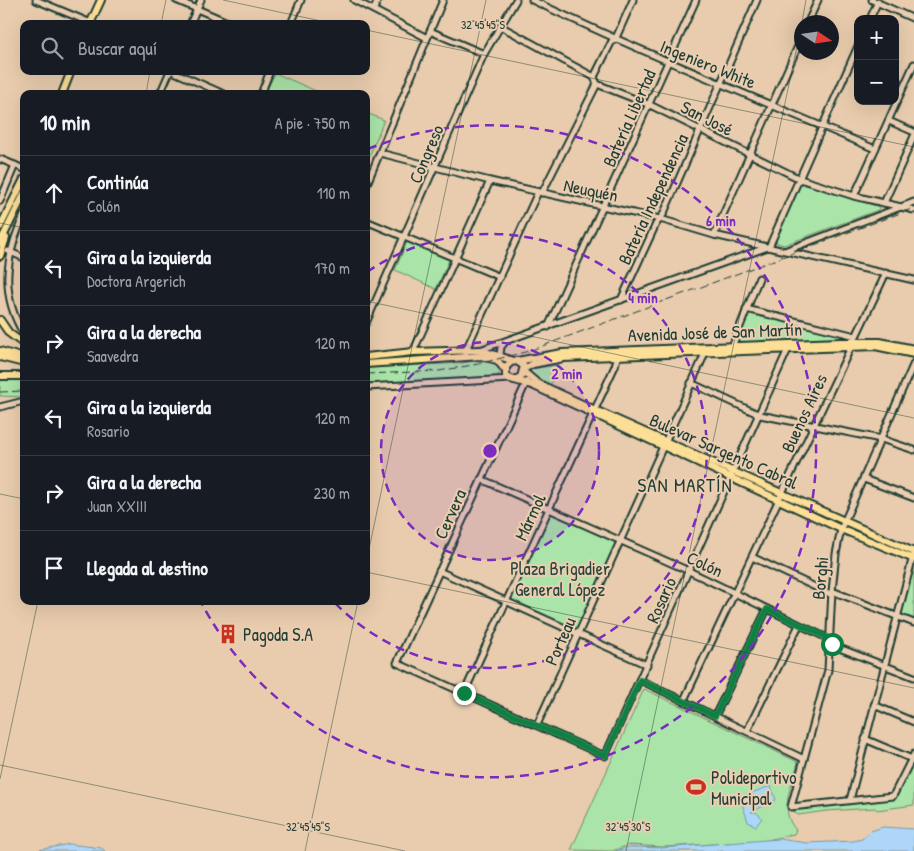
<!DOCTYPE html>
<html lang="es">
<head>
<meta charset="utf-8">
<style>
  :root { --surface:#171b24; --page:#20242c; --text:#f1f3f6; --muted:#9ea1a6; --line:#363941 }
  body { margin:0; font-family:"Patrick Hand",sans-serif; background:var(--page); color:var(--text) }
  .controls { position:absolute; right:15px; top:15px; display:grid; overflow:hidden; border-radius:10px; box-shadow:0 5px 20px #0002 }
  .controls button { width:45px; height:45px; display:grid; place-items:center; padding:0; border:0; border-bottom:1px solid var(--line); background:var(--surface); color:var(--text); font:25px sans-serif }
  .compass { position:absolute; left:794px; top:15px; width:45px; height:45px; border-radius:50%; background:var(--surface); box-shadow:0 5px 20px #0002; rotate:102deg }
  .stop { position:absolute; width:15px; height:15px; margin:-11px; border:4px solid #0b8043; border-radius:50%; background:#fff }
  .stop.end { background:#0b8043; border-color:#fff; box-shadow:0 1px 5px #0008 }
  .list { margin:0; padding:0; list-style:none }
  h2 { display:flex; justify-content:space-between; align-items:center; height:65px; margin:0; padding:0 20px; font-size:21px }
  h2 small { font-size:16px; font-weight:400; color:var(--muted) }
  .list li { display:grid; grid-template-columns:32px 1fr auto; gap:15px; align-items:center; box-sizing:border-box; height:75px; padding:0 20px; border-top:1px solid var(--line) }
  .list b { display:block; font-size:19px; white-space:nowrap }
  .list p { margin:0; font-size:16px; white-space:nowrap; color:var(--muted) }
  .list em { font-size:16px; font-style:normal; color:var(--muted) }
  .icon { flex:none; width:28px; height:28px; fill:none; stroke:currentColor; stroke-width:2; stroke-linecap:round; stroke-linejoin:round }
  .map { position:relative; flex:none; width:914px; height:851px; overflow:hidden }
  .search { position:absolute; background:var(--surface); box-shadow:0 5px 20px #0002; left:20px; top:20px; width:350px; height:55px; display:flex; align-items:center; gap:12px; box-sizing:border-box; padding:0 18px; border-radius:10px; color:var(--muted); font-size:19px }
  .panel { position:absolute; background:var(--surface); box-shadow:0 5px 20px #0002; left:20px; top:90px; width:350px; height:515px; border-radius:10px }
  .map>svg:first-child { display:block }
  .green { fill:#aae4a8; stroke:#64906e }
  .water { fill:#aed6f8; stroke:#7599aa }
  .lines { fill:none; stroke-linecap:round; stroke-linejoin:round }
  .minor-casing { stroke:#1f3d34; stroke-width:9 }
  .major-casing { stroke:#1f3d34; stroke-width:10 }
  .minor { stroke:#ebceb2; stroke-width:5 }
  .major { stroke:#fcde96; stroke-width:6 }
  .rail { stroke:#1f3d34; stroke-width:1; stroke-dasharray:8 4; stroke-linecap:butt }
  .route { stroke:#0b8043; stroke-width:6 }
  .ticks { fill:none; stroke:#1f3d34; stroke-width:1; stroke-opacity:0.45 }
  .ring { fill:none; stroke:#7b2cbf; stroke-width:2.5; stroke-dasharray:9 6 }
  .labels { text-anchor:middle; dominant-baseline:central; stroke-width:4; stroke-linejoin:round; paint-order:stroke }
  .street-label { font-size:18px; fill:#1f3d34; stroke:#ebceb2 }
  .park-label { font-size:18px; fill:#26453a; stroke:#ebceb2 }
  .poi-label { font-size:18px; fill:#1f3d34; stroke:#ebceb2; text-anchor:start }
  .neighbourhood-label { font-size:19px; letter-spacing:1px; fill:#1f3d34; stroke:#ebceb2 }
  .ticks-label { font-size:12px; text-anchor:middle; fill:#1f3d34; stroke:#ebceb2; stroke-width:4; stroke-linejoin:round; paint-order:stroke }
  .centre { fill:#7b2cbf; stroke:#ebceb2; stroke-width:2.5 }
  .ring-label { font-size:15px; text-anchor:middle; font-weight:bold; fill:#7b2cbf; stroke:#ebceb2; stroke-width:4; stroke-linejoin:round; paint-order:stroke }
</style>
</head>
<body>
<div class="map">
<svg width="914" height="851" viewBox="0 0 914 851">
  <rect width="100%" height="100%" fill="#e9ccad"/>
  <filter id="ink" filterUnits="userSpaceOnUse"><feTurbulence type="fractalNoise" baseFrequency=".02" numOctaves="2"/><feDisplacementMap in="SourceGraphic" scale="10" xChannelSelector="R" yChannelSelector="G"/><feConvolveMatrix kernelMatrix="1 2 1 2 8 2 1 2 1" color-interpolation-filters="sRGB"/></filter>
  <g filter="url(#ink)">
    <g class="green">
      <polygon points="275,73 323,94 265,94"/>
      <polygon points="366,113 384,120 366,164"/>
      <polygon points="800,181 879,207 878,210 784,245 777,243 776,238"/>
      <polygon points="407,242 449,260 436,289 395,270"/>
      <polygon points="746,309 841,332 843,340 732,347"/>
      <polygon points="481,360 487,360 500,367 500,372 496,378 366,383 366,368 462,363"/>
      <polygon points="557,365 557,370 550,386 529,374 531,369"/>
      <polygon points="0,380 24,380 24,397 0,396"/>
      <polygon points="549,509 619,541 578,635 506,601"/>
      <polygon points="914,559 914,623 897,616"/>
      <path d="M644,689L798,762C792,786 778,810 796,830L794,834L763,841L664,847L629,845L612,851L571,850Z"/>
      <polygon points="914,754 914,805 877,810 875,808 826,811 798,815 793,811 794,806 893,796"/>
    </g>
    <g class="water">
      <polygon points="771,786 776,800 751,812 756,812 762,818 756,826 748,822 740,797"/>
      <polygon points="883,827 914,829 914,851 615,851 630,847 662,848 779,839 807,843 853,841 862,839 871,831"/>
      <polygon points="69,844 101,848 105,851 34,851"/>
    </g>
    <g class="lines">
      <defs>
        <g id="minor">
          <polyline points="36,0 91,23"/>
          <polyline points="176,0 232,24"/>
          <polyline points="354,0 427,38"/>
          <path d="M532,0C645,54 761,100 875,149"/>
          <polyline points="872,0 914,19"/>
          <polyline points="374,9 378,0"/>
          <polyline points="870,19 878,1"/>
          <polyline points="808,22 818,0"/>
          <polyline points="190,24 201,0"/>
          <polyline points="291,24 301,0"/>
          <polyline points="502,27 594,77 597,84 650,105 800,179 854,196 914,210"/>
          <polyline points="430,31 484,54"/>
          <polyline points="615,40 633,0"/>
          <polyline points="172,71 224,94"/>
          <polyline points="594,77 613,39"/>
          <polyline points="160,94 170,71"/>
          <polyline points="261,94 270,71"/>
          <polyline points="889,121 914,132"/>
          <polyline points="380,153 490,181 660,219 714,235 914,280"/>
          <polyline points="0,159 24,169"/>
          <polyline points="366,186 443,0"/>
          <polyline points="542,193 597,84"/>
          <polyline points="854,196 914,64"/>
          <polyline points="0,201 15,165"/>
          <polyline points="884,203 914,136"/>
          <path d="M24,215C5,257 0,295 24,334"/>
          <polyline points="366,221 500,277"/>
          <polyline points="714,235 802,37"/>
          <polyline points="769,247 858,46"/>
          <polyline points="787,250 914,202"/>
          <polyline points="8,251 24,258"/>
          <polyline points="621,300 656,224 663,215 757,0"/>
          <polyline points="746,309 856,336"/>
          <polyline points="366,323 484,54 516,0"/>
          <polyline points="548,327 696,0"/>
          <polyline points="732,347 759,278"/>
          <polyline points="480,350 768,247"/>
          <polyline points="413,352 490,181"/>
          <polyline points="465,352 538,192"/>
          <polyline points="500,355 501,347 505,342"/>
          <polyline points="914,363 841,529 836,554 832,591 828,670 791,807 893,796 914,754"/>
          <polyline points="527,381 397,663 605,756 789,347"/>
          <polyline points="691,383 760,415 881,439 914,450"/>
          <polyline points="366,387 511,379"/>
          <polyline points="0,407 24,401"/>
          <polyline points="481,479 689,571 827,638 834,646 914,677"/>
          <polyline points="864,479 914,498"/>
          <polyline points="752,557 832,595"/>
          <polyline points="439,571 647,665"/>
          <polyline points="832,591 914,623"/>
          <polyline points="640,680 804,759"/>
          <polyline points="464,693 615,366 618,354"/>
          <polyline points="684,700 886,273"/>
          <polyline points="874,705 914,722"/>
          <polyline points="715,716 767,609"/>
          <polyline points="537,725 703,358 705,350"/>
          <polyline points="747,731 799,625"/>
          <polyline points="865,739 912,759"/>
          <polyline points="850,800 913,556"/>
        </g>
        <g id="major">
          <polyline points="90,24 101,0"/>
          <polyline points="62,94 71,71"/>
          <polyline points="0,227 24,179"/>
          <polyline points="0,243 24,194"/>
          <polyline points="0,256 6,238"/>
          <polyline points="0,320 9,333 24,344"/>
          <polyline points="0,351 24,358"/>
          <polyline points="0,357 24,363"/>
          <polyline points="366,357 413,352 480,350 514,361"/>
          <polyline points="517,361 562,353 840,342 880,342 914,349"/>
          <polyline points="366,364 481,356 497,360 505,370"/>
          <polyline points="524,369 533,364 563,358 875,346 914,354"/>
          <polyline points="524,372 537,383 595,410 914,552"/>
          <polyline points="0,376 24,376"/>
          <polyline points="514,380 521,377 524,366 517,361 511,362 506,367 506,376 511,379 532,385 841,529 914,559"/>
        </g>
      </defs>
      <use href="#minor" class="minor-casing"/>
      <use href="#major" class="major-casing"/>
      <use href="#minor" class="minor"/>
      <use href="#major" class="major"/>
      <g class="rail">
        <polyline points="366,374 439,371 478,364 529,351 914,208"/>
        <polyline points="0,392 24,391"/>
      </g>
    </g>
  </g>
  <g class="lines" filter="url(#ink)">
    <polyline class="route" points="464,693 605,756 640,680 715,716 767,609 828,638 832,644"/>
  </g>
  <path class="ticks" d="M223,0L335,24M802,22L806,0M161,24L166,0M366,30L914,147M146,94L150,71M0,223L24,228M366,301L914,418M0,494L24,499M366,563L486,0M366,572L914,688M0,765L405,851M0,779L38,601M305,851L358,601M626,851L802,23"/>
  <circle cx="490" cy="451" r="109" fill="#7b2cbf" fill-opacity=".12"/>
  <g class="ring">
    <circle cx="490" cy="451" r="109"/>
    <path d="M367 272A217 217 0 1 1 334 602"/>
    <path d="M368 149A326 326 0 1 1 201 602"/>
  </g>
  <defs>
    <symbol id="building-bare" viewBox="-9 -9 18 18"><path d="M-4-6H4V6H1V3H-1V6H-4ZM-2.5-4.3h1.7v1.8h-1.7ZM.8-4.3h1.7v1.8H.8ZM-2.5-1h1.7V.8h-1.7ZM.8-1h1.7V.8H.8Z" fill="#c8321e" stroke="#ebceb2" stroke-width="2.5" paint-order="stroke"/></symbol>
    <symbol id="stadium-bare" viewBox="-9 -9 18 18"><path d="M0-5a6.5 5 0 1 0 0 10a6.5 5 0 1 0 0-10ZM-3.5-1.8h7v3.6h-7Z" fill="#c8321e" stroke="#ebceb2" stroke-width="2.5" paint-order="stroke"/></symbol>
  </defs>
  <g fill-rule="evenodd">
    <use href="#building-bare" x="214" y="620" width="28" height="28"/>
    <use href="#stadium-bare" x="682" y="773" width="28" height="28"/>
  </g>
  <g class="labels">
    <g class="street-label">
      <text transform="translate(708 64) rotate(22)">Ingeniero White</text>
      <text transform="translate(629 118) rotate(-66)">Batería Libertad</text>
      <text transform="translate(707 118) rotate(27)">San José</text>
      <text transform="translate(426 154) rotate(-67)">Congreso</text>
      <text transform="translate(591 190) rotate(12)">Neuquén</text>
      <text transform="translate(653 199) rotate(-65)">Batería Independencia</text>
      <text transform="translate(715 332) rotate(-2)">Avenida José de San Martín</text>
      <text transform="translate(804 413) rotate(-65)">Buenos Aires</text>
      <text transform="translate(724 451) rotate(24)">Bulevar Sargento Cabral</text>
      <text transform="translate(450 514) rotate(-66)">Cervera</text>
      <text transform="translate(530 517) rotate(-65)">Mármol</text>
      <text transform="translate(705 564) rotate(25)">Colón</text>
      <text transform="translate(820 578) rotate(-85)">Borghi</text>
      <text transform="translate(661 600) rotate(-66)">Rosario</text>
      <text transform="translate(560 641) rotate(-66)">Porteau</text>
    </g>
    <g class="park-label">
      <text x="560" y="568">Plaza Brigadier<tspan x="560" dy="21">General López</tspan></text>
    </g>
    <g class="poi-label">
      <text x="243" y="634">Pagoda S.A</text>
      <text x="711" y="777">Polideportivo<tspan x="711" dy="21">Municipal</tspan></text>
    </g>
    <g class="neighbourhood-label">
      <text x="685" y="485">SAN MARTÍN</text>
    </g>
  </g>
  <g class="ticks-label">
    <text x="483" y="29">32°45'45"S</text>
    <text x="308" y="831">32°45'45"S</text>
    <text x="628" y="831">32°45'30"S</text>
  </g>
  <circle cx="490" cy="451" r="8" class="centre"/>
  <g class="ring-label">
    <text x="721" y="226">6 min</text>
    <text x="643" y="303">4 min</text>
    <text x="567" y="379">2 min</text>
  </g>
</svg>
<div class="controls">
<button>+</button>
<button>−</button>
</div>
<svg class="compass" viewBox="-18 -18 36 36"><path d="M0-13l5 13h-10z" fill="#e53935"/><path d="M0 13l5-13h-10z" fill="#9ea1a6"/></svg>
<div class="stop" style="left:832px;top:644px"></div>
<div class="stop end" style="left:464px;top:693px"></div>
<div class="search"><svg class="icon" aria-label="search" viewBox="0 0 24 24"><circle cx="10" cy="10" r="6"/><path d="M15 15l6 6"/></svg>Buscar aquí</div>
<section class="panel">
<h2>10 min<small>A pie · 750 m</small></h2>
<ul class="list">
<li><svg class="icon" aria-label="ahead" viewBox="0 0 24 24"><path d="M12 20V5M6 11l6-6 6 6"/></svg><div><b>Continúa</b><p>Colón</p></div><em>110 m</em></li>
<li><svg class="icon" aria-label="left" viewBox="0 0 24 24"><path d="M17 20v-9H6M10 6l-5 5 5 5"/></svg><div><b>Gira a la izquierda</b><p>Doctora Argerich</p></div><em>170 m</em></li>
<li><svg class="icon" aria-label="right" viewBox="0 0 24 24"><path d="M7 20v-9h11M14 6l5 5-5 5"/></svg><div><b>Gira a la derecha</b><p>Saavedra</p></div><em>120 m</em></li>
<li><svg class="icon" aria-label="left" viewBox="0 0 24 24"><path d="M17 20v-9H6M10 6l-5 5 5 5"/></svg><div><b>Gira a la izquierda</b><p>Rosario</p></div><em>120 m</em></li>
<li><svg class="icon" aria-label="right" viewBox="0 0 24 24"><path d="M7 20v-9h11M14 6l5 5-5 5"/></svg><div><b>Gira a la derecha</b><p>Juan XXIII</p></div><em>230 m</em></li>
<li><svg class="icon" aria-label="arrive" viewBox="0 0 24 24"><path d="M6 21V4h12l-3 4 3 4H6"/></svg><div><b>Llegada al destino</b></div></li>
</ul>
</section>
</div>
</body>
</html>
